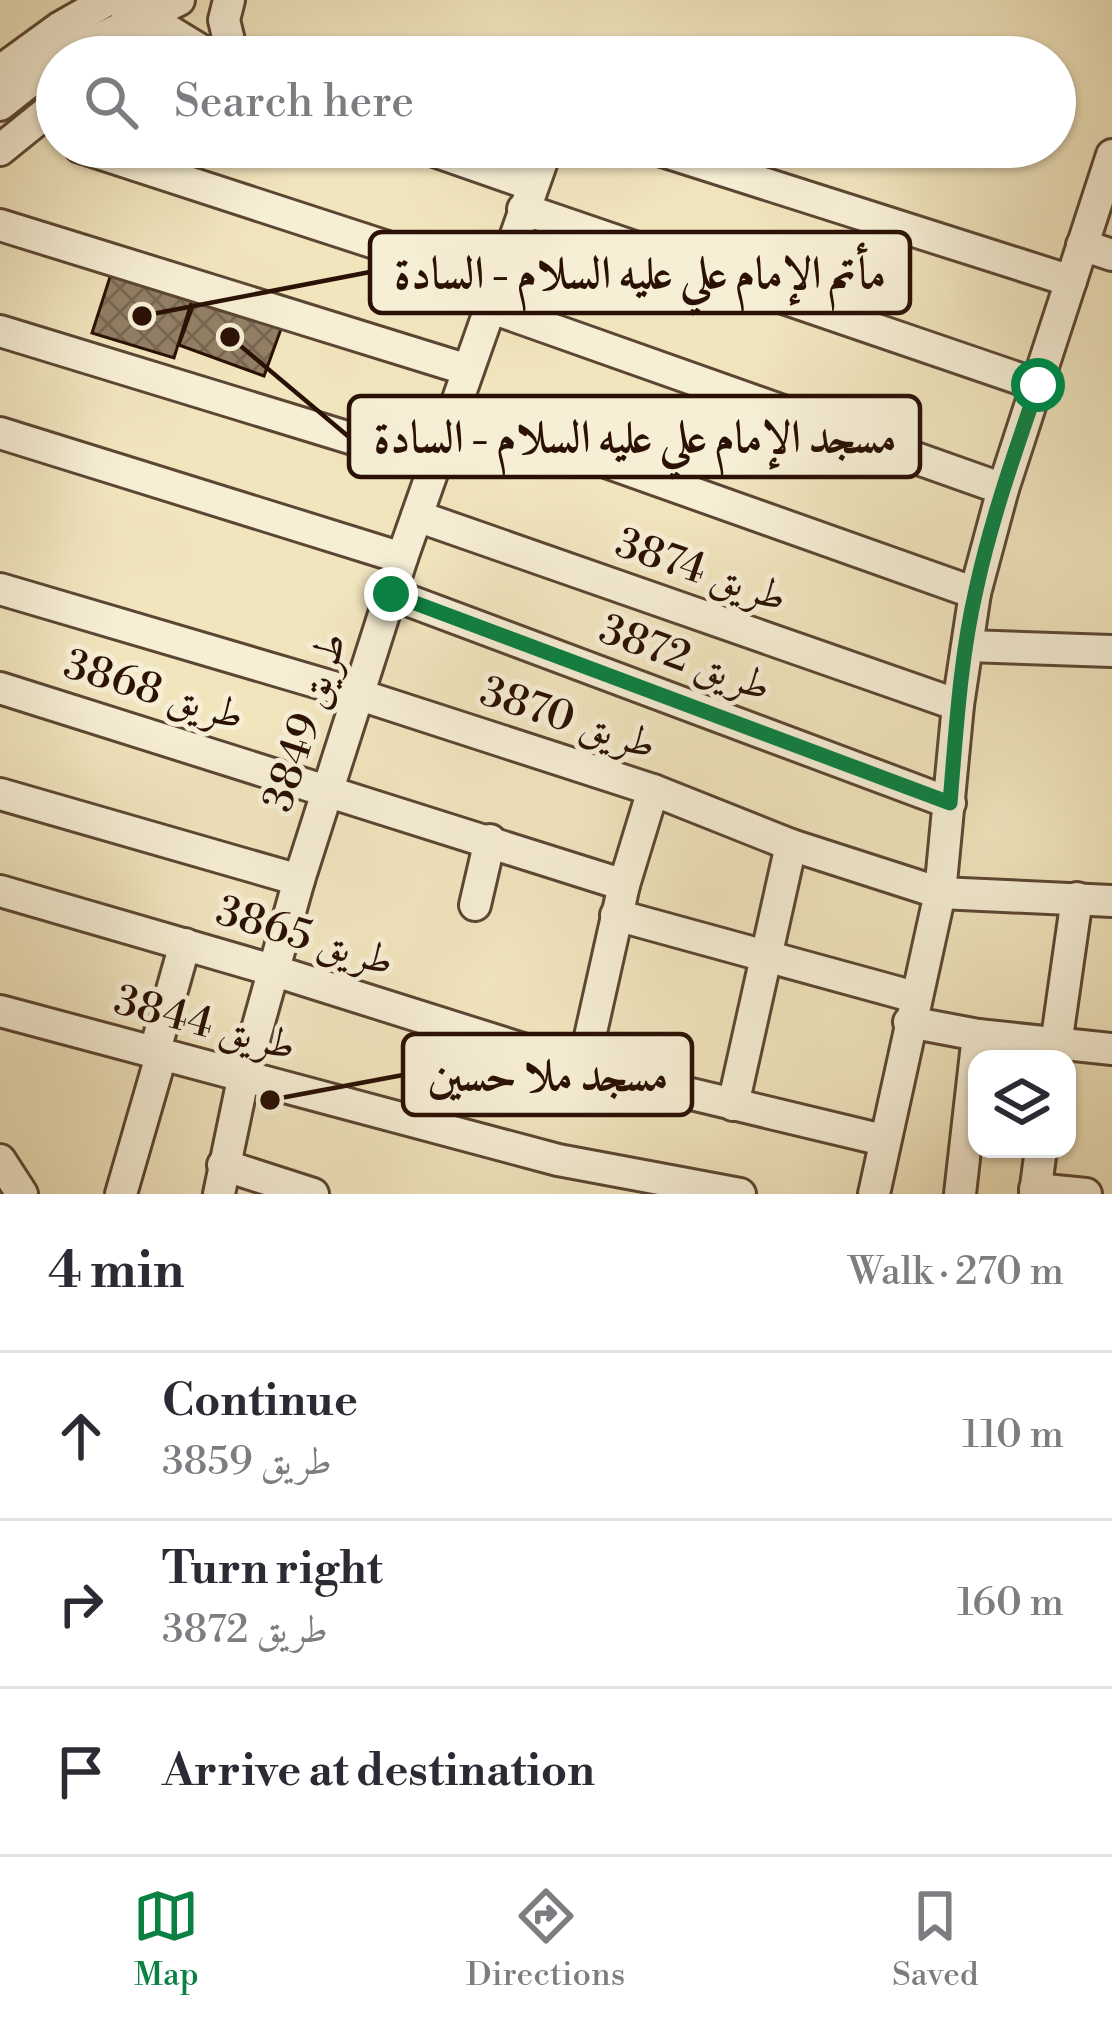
<!DOCTYPE html>
<html lang="en">
<head>
<meta charset="utf-8">
<style>
  :root { --surface:#fff; --page:#f2f2f3; --text:#2b2b33; --muted:#7c7c81; --line:#e1e1e2; --accent:#0b8043 }
  body { margin:0; font-family:"Libre Bodoni",Amiri,serif; background:var(--page); color:var(--text) }
  .controls { position:absolute; right:36px; bottom:36px; display:grid; overflow:hidden; border-radius:24px; box-shadow:0 3px 9px #0004 }
  .controls button { width:108px; height:108px; display:grid; place-items:center; padding:0; border:0; border-bottom:3px solid var(--line); background:var(--surface); color:var(--text); font:60px sans-serif }
  .stop { position:absolute; width:36px; height:36px; margin:-27px; border:9px solid #0b8043; border-radius:50%; background:#fff }
  .stop.end { background:#0b8043; border-color:#fff; box-shadow:0 3px 12px #0008 }
  .list { margin:0; padding:0; list-style:none }
  h2 { display:flex; justify-content:space-between; align-items:center; height:156px; margin:0; padding:0 48px; font-size:51px }
  h2 small { font-size:39px; font-weight:400; color:var(--muted) }
  .list li { display:grid; grid-template-columns:78px 1fr auto; gap:36px; align-items:center; box-sizing:border-box; height:168px; padding:0 48px; border-top:3px solid var(--line) }
  .list b { display:block; font-size:45px; white-space:nowrap }
  .list p { margin:0; font-size:39px; white-space:nowrap; color:var(--muted) }
  .list em { font-size:39px; font-style:normal; color:var(--muted) }
  .icon { flex:none; width:66px; height:66px; fill:none; stroke:currentColor; stroke-width:2; stroke-linecap:round; stroke-linejoin:round }
  .map { position:relative; flex:none; width:1112px; height:1194px; overflow:hidden }
  .search { position:absolute; background:var(--surface); box-shadow:0 3px 9px #0004; left:36px; right:36px; top:36px; height:132px; display:flex; align-items:center; gap:30px; box-sizing:border-box; padding:0 42px; border-radius:66px; color:var(--muted); font-size:45px }
  .sheet { height:660px; background:var(--surface) }
  nav { display:flex; justify-content:space-around; align-items:center; box-sizing:border-box; height:168px; border-top:3px solid var(--line); background:var(--surface); font-size:33px; color:var(--muted) }
  nav a { display:grid; justify-items:center; gap:6px }
  nav .on { color:var(--accent) }
  .map>svg:first-child { display:block }
  .building { fill:url(#building-cross-hatch); stroke:#2b1105; stroke-width:3 }
  .lines { fill:none; stroke-linecap:round; stroke-linejoin:round }
  .minor-casing { stroke:#5c4633; stroke-width:36 }
  .minor { stroke:#f6eed5; stroke-width:30 }
  .route { stroke:#0b8043; stroke-width:15 }
  .labels { text-anchor:middle; dominant-baseline:central; stroke-width:10; stroke-linejoin:round; paint-order:stroke }
  .street-label { font-size:42px; fill:#2b1105; stroke:#f6eed5 }
  .leader { fill:none; stroke:#2b1105; stroke-width:4.5 }
  .callout-dot { fill:#2b1105; stroke:#f6eed5; stroke-width:4.5 }
  .callout { fill:#f6eed5; stroke:#2b1105; stroke-width:4.5 }
  .callout-label { font-size:45px; text-anchor:middle; font-weight:bold; fill:#2b1105 }
</style>
</head>
<body>
<div class="map">
<svg width="1112" height="1194" viewBox="0 0 1112 1194">
  <defs>
    <pattern id="building-cross-hatch" width="8" height="8" patternUnits="userSpaceOnUse" patternTransform="scale(3)"><rect width="8" height="8" fill="#927f65"/><path d="M0 0l8 8M0 8l8-8" fill="none" stroke="#776751"/></pattern>
  </defs>
  <rect width="100%" height="100%" fill="#f1e5be"/>
  <filter id="stains"><feTurbulence type="fractalNoise" baseFrequency=".00167" numOctaves="4"/><feColorMatrix values="0 0 0 0 .2 0 0 0 0 .09 0 0 0 0 .02 0 0 0 .5 -.17"/></filter>
  <radialGradient id="worn" r=".72"><stop offset=".6" stop-color="#630" stop-opacity="0"/><stop offset="1" stop-color="#630" stop-opacity=".3"/></radialGradient>
  <g class="building">
    <polygon points="111,274 192,300 174,358 92,333"/>
    <polygon points="196,298 281,329 264,376 179,345"/>
  </g>
  <g class="lines">
    <defs>
      <g id="minor">
        <polyline points="229,0 224,20 233,57"/>
        <polyline points="126,9 129,25 167,57"/>
        <polyline points="135,10 212,57"/>
        <polyline points="62,57 179,0"/>
        <polyline points="0,71 59,28 108,0"/>
        <polyline points="0,105 57,60"/>
        <polyline points="80,147 498,283"/>
        <polyline points="423,147 532,185"/>
        <polyline points="650,147 1071,281"/>
        <polyline points="0,150 57,104"/>
        <polyline points="523,209 1038,385"/>
        <polyline points="0,225 468,370"/>
        <polyline points="1082,245 1112,255"/>
        <polyline points="489,307 1003,489"/>
        <polyline points="0,331 435,464"/>
        <polyline points="454,408 975,593"/>
        <polyline points="0,433 402,558"/>
        <polyline points="417,516 958,705"/>
        <polyline points="0,589 360,695 653,790 791,845 940,893 1112,901"/>
        <polyline points="391,594 950,803"/>
        <polyline points="968,646 1112,651"/>
        <polyline points="0,688 624,885"/>
        <polyline points="0,794 299,880"/>
        <polyline points="0,891 272,970 583,1068 883,1140"/>
        <polyline points="475,905 490,840"/>
        <polyline points="616,915 915,997"/>
        <polyline points="0,1011 558,1160 740,1194"/>
        <polyline points="909,1022 978,1035 1112,1049"/>
        <polyline points="154,1054 185,944"/>
        <polyline points="1054,1059 1077,898"/>
        <polyline points="583,1068 624,885 653,790"/>
        <polyline points="733,1105 791,845"/>
        <polyline points="0,1160 22,1194"/>
        <polyline points="223,1165 313,1194"/>
        <polyline points="1035,1189 1086,1194"/>
        <polyline points="121,1194 161,1056"/>
        <polyline points="219,1194 243,1079 299,880 402,558 547,147"/>
        <polyline points="874,1194 940,893 958,705 975,593 1003,489 1112,155"/>
        <polyline points="960,1194 978,1035"/>
        <polyline points="1035,1194 1041,1149"/>
      </g>
    </defs>
    <use href="#minor" class="minor-casing"/>
    <use href="#minor" class="minor"/>
  </g>
  <g class="lines">
    <path class="route" d="M391,594L950,803C956,732 960,659 976,590C991,520 1015,452 1038,385"/>
  </g>
  <g class="labels">
    <g class="street-label">
      <text transform="translate(701 571) rotate(19)">طريق 3874</text>
      <text transform="translate(685 659) rotate(20)">طريق 3872</text>
      <text transform="translate(154 691) rotate(17)">طريق 3868</text>
      <text transform="translate(568 719) rotate(18)">طريق 3870</text>
      <text transform="translate(306 722) rotate(-72)">طريق 3849</text>
      <text transform="translate(305 937) rotate(17)">طريق 3865</text>
      <text transform="translate(205 1024) rotate(15)">طريق 3844</text>
    </g>
  </g>
  <path class="leader" d="M142 316L370 272M230 337L349 437M270 1100L403 1075"/>
  <g class="callout-dot">
    <circle cx="142" cy="316" r="12"/>
    <circle cx="230" cy="337" r="12"/>
    <circle cx="270" cy="1100" r="12"/>
  </g>
  <g class="callout">
    <rect x="370" y="232" width="540" height="81" rx="12"/>
    <rect x="349" y="396" width="571" height="81" rx="12"/>
    <rect x="403" y="1034" width="289" height="81" rx="12"/>
  </g>
  <g class="callout-label">
    <text x="640" y="288">مأتم الإمام علي عليه السلام - السادة</text>
    <text x="635" y="452">مسجد الإمام علي عليه السلام - السادة</text>
    <text x="548" y="1090">مسجد ملا حسين</text>
  </g>
  <rect width="100%" height="100%" filter="url(#stains)"/>
  <rect width="100%" height="100%" fill="url(#worn)"/>
</svg>
<div class="controls">
<button><svg class="icon" aria-label="layers" viewBox="0 0 24 24"><path d="M12 4l9 5-9 5-9-5zM3 14l9 5 9-5"/></svg></button>
</div>
<div class="stop" style="left:1038px;top:385px"></div>
<div class="stop end" style="left:391px;top:594px"></div>
<div class="search"><svg class="icon" aria-label="search" viewBox="0 0 24 24"><circle cx="10" cy="10" r="6"/><path d="M15 15l6 6"/></svg>Search here</div>
</div>
<section class="sheet">
<h2>4 min<small>Walk · 270 m</small></h2>
<ul class="list">
<li><svg class="icon" aria-label="ahead" viewBox="0 0 24 24"><path d="M12 20V5M6 11l6-6 6 6"/></svg><div><b>Continue</b><p>طريق 3859</p></div><em>110 m</em></li>
<li><svg class="icon" aria-label="right" viewBox="0 0 24 24"><path d="M7 20v-9h11M14 6l5 5-5 5"/></svg><div><b>Turn right</b><p>طريق 3872</p></div><em>160 m</em></li>
<li><svg class="icon" aria-label="arrive" viewBox="0 0 24 24"><path d="M6 21V4h12l-3 4 3 4H6"/></svg><div><b>Arrive at destination</b></div></li>
</ul>
</section>
<nav>
<a class="on"><svg class="icon" aria-label="map" viewBox="0 0 24 24"><path d="M3 6l6-2 6 2 6-2v14l-6 2-6-2-6 2zM9 4v14M15 6v14"/></svg>Map</a>
<a><svg class="icon" aria-label="directions" viewBox="0 0 24 24"><path d="M12 3l9 9-9 9-9-9zM9 14v-3h6M13 9l2 2-2 2"/></svg>Directions</a>
<a><svg class="icon" aria-label="saved" viewBox="0 0 24 24"><path d="M7 4h10v16l-5-4-5 4z"/></svg>Saved</a>
</nav>
</body>
</html>
